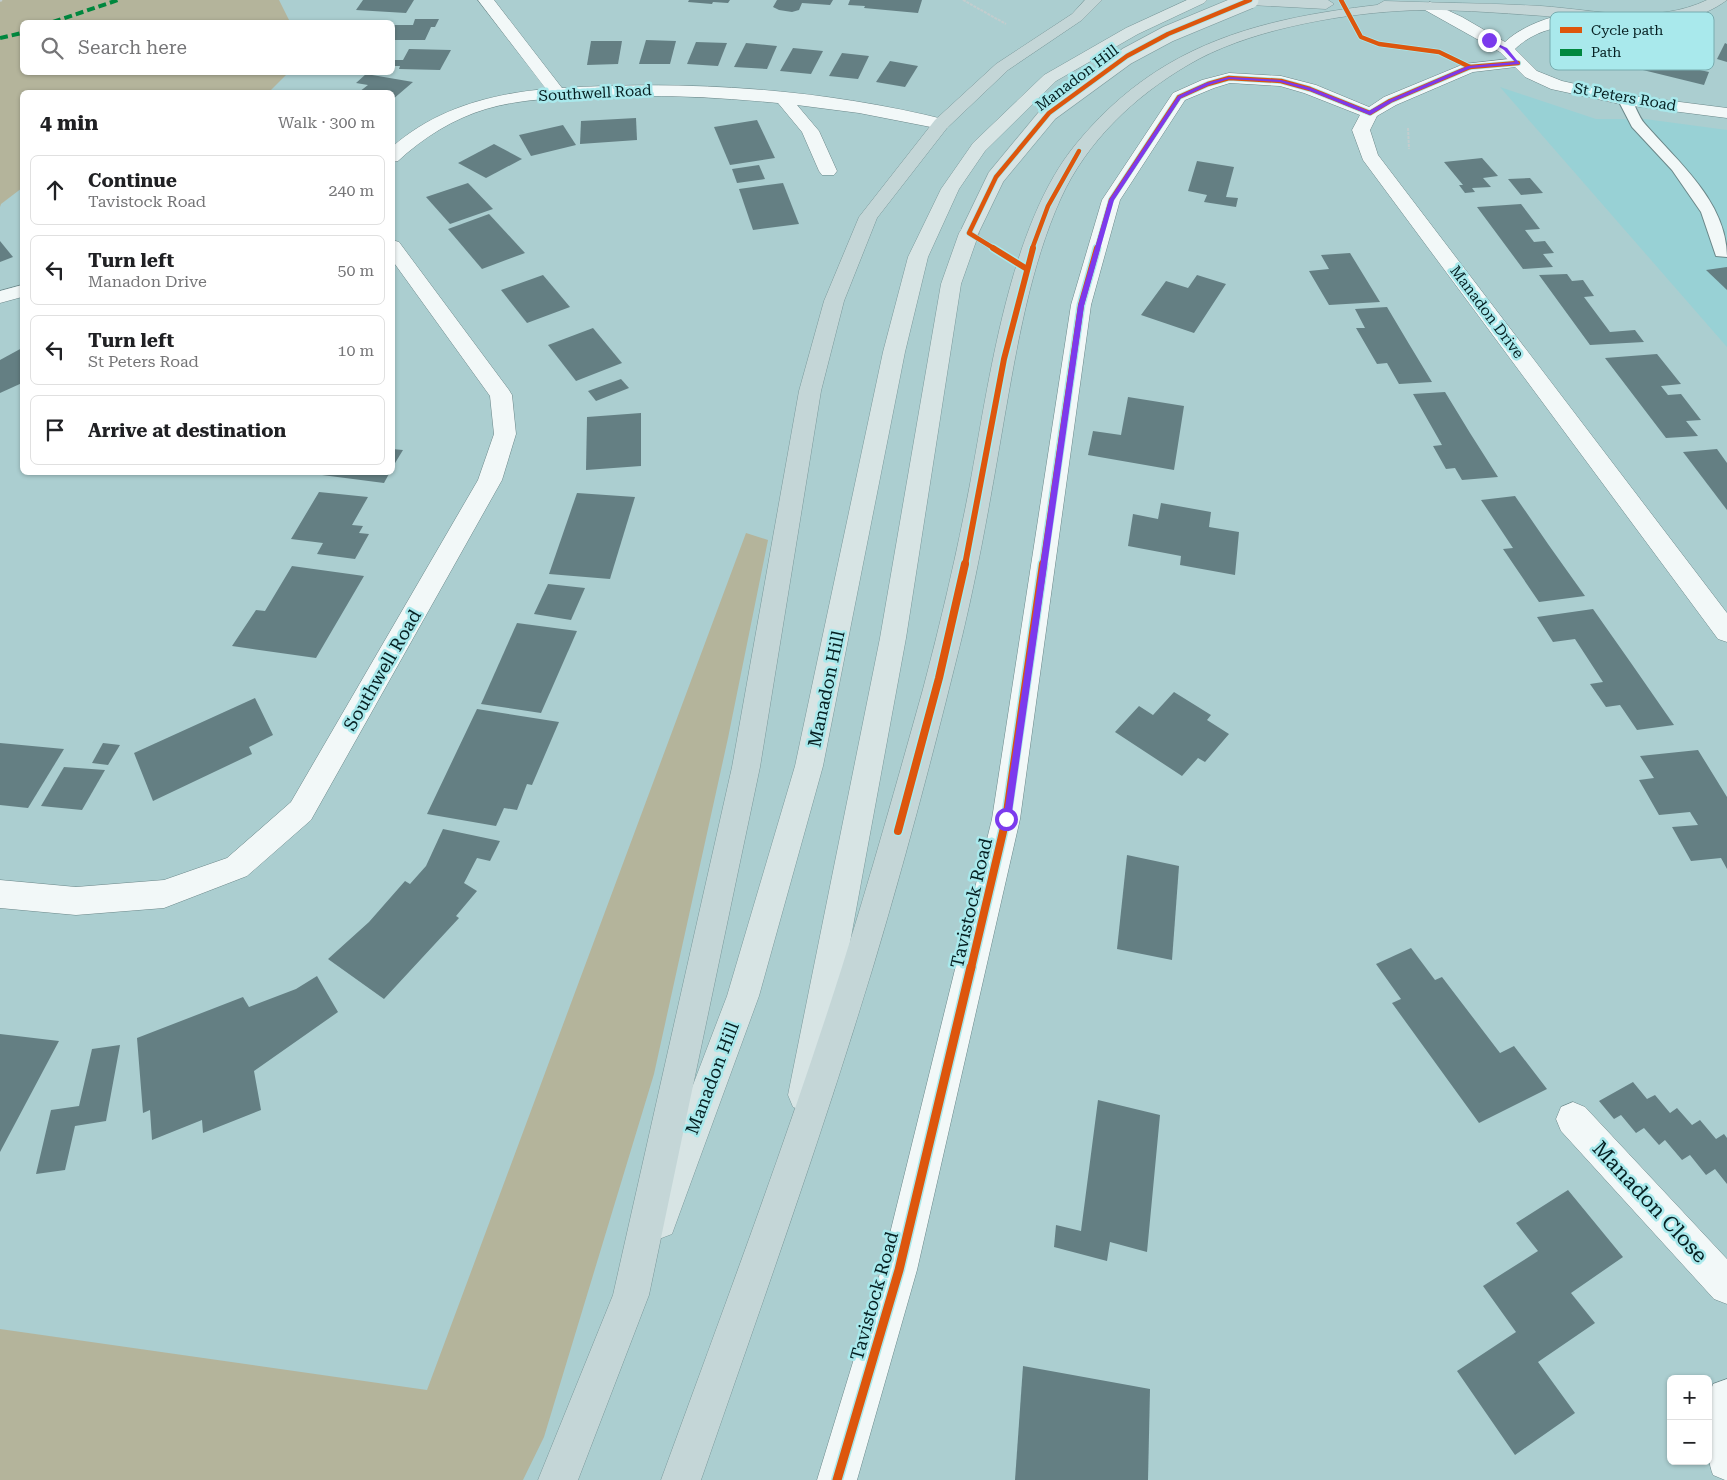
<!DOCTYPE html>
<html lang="en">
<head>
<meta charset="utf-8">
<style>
  :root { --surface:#fff; --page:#f2f2f2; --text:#202124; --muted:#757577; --line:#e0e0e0 }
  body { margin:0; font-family:"Roboto Serif",serif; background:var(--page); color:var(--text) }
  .controls { position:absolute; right:15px; bottom:15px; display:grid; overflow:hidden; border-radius:8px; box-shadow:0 1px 4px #0004 }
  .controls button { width:45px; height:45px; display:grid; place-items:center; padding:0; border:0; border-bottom:1px solid var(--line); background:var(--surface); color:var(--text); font:25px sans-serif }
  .stop { position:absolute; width:15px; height:15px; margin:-11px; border:4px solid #7c3aed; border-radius:50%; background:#fff }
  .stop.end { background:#7c3aed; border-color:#fff; box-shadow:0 1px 5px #0008 }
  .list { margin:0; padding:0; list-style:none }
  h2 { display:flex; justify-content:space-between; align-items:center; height:65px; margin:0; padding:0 20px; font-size:21px }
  h2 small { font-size:16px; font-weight:400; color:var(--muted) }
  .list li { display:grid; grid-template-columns:32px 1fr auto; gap:15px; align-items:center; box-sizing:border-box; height:70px; margin:0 10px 10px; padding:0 10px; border:1px solid var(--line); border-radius:8px }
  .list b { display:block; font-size:19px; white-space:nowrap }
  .list p { margin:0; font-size:16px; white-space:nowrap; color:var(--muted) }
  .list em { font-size:16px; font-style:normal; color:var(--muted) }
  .icon { flex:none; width:28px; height:28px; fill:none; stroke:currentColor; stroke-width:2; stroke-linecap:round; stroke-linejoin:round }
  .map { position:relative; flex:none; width:1727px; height:1480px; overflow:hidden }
  .search { position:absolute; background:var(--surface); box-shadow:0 1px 4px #0004; left:20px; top:20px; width:375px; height:55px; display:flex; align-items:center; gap:12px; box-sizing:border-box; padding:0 18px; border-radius:8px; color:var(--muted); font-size:19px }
  .panel { position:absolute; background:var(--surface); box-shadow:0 1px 4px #0004; left:20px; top:90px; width:375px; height:385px; border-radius:8px }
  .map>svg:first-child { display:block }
  .built { fill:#98d1d5 }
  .green { fill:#b4b49b }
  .building { fill:#647f83 }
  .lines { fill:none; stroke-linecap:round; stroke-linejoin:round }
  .lane-casing { stroke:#6b8789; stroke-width:2 }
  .street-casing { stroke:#6b8789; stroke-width:1 }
  .secondary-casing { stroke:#6b8789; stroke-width:1 }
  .primary-casing { stroke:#7b999b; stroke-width:1 }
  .highway-casing { stroke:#7b999b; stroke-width:1 }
  .path { stroke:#c2cdce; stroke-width:2; stroke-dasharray:3 1; stroke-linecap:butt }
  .lane { fill:#f2f8f8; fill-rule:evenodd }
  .street { fill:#f2f8f8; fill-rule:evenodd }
  .secondary { fill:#f2f8f8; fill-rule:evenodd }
  .primary { fill:#d7e4e4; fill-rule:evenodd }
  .highway { fill:#c4d6d7; fill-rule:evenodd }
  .primary-bridge-casing { stroke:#7b999b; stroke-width:18; stroke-linecap:butt }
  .primary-bridge { stroke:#d7e4e4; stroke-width:17 }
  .quiet { stroke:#00873e; stroke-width:4; stroke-dasharray:8 4; stroke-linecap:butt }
  .cycleway-far3-casing { stroke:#a9e9ec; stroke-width:6 }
  .cycleway-far2-casing { stroke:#a9e9ec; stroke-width:9 }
  .cycleway-far1-casing { stroke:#a9e9ec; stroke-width:11 }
  .cycleway-casing { stroke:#a9e9ec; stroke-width:12 }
  .cycleway-far3 { stroke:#dd560d; stroke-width:4.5 }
  .cycleway-far2 { stroke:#dd560d; stroke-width:6 }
  .cycleway-far1 { stroke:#dd560d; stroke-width:8 }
  .cycleway { stroke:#dd560d; stroke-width:9 }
  .route { fill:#7c3aed }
  .labels { text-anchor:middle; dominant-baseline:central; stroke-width:5; stroke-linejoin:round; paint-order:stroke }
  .far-street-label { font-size:15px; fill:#051f21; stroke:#a9e9ec }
  .street-label { font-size:18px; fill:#051f21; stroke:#a9e9ec }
  .near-street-label { font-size:21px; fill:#051f21; stroke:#a9e9ec }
  .key { fill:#a9e9ec; stroke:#78acaf; stroke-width:1 }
  .key-label { font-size:14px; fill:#051f21 }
</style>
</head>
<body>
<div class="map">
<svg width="1727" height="1480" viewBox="0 0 1727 1480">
  <rect width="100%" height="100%" fill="#abced0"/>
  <polygon class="built" points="1500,87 1596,119 1645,119 1727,130 1727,347"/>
  <g class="green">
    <polygon points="0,0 279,0 290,22 22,22 22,72 288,73 269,92 22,92 22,188 1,204 0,207"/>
    <polygon points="746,533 768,540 728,738 654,1074 544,1437 523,1480 0,1480 0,1329 427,1390"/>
  </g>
  <g class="building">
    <polygon points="363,0 414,0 406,13 356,10"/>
    <polygon points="689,0 730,0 728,3 713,2 712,4 688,2"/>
    <polygon points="777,0 833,0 830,5 802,3 799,10 792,12 779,10 773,7"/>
    <polygon points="850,0 922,0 918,13 864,8 865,6 848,5"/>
    <polygon points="415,19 439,19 435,27 431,27 425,40 392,40 392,25 413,25"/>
    <polygon points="646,40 676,41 670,64 639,64"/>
    <polygon points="591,41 622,41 618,64 587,65"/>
    <polygon points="696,42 727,43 718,66 687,64"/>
    <polygon points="746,43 777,46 767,69 734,67"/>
    <polygon points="1725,43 1727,44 1727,62 1717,59"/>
    <polygon points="1605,47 1673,64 1709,72 1704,85 1598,59"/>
    <polygon points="793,48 823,51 811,74 780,71"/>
    <polygon points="409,49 451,50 440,70 399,69 400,66 392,66 392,60 403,60"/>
    <polygon points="842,53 869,56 858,79 829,76"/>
    <polygon points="890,61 918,66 905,87 876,82"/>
    <polygon points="366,74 378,76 413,82 392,100 392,92 359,92 368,85 356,83"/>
    <polygon points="636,118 637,140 580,144 581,121"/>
    <polygon points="757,120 775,158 730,165 714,127"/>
    <polygon points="563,125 576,145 531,156 519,135"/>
    <polygon points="494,144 522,159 486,178 458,163"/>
    <polygon points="1482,158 1498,176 1483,178 1491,187 1472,188 1475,192 1465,193 1459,185 1463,185 1444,162"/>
    <polygon points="1197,161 1234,167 1226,197 1238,198 1236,207 1204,202 1207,195 1188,191"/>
    <polygon points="759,165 765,179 737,183 732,169"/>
    <polygon points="1530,178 1543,193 1521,195 1508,179"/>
    <polygon points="468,183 493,209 450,224 426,197"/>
    <polygon points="783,183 799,224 753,230 739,189"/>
    <polygon points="1521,204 1540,229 1525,230 1534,242 1545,241 1554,253 1543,254 1553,267 1523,269 1477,207"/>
    <polygon points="489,214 525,253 482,269 448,229"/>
    <polygon points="0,241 13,257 0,262"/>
    <polygon points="1350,253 1380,302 1329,305 1309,271 1329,269 1321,255"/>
    <polygon points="1727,267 1727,290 1706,270"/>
    <polygon points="1567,274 1572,281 1583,280 1594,296 1584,297 1610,332 1635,330 1644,342 1590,345 1539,275"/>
    <polygon points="543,275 570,307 527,323 501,290"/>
    <polygon points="1197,275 1226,284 1194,333 1141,315 1166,281 1188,288"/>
    <polygon points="1387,307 1409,344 1432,382 1399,384 1387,363 1377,364 1356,328 1365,328 1355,309"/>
    <polygon points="593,328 622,363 576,381 548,345"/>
    <polygon points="22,348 22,383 0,393 0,360"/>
    <polygon points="1657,354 1681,384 1661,386 1668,395 1681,394 1701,420 1686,421 1698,436 1666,438 1605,358"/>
    <polygon points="621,379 629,388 596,401 588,391"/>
    <polygon points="1445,392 1470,433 1498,477 1462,480 1455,468 1446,469 1433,446 1442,445 1413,394"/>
    <polygon points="1128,397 1184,406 1174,470 1088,455 1093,431 1121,435"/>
    <polygon points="641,413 641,466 586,470 587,417"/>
    <polygon points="392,449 403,450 392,468"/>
    <polygon points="1717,449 1727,463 1727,510 1683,452"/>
    <polygon points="323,472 390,472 384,483 322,475"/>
    <polygon points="319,492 368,497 352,525 363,526 359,533 369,534 355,559 317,554 323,543 291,539"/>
    <polygon points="577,493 635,497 610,579 549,574"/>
    <polygon points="1515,496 1548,544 1585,596 1539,602 1503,549 1513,548 1481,500"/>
    <polygon points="1161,503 1211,512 1209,527 1239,532 1235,575 1180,565 1181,556 1128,546 1133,514 1158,519"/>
    <polygon points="292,566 364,576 316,658 232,646 256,610 265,611"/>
    <polygon points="548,584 585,588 571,620 534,614"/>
    <polygon points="1593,609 1631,663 1674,725 1637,730 1620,705 1606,707 1590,684 1603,682 1575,639 1553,642 1537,617"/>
    <polygon points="517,623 577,631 541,713 481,704"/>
    <polygon points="1174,692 1211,715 1207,720 1229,734 1205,762 1198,758 1182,776 1115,732 1139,706 1153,715"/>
    <polygon points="255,698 273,735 249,747 252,754 153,801 134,753"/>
    <polygon points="477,709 559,722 532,785 527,784 517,810 504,808 496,826 427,814"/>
    <polygon points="0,743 64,749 28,808 0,805"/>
    <polygon points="103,743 120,745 108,765 92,763"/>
    <polygon points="1698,750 1727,797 1727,869 1721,858 1691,861 1672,827 1698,825 1690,812 1659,815 1639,780 1654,778 1640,756"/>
    <polygon points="64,767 105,770 82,810 41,806"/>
    <polygon points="443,829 500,841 490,861 477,858 464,883 477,891 456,916 459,918 384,999 328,959 369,922 405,881 410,884 426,866"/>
    <polygon points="1127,855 1179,866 1172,960 1117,949"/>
    <polygon points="1411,948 1435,980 1442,977 1500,1053 1514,1046 1547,1089 1479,1123 1392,1003 1401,999 1376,964"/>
    <polygon points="317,976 338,1012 254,1071 261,1110 203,1133 202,1120 152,1140 150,1110 143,1113 137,1038 243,997 249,1007 296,989"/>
    <polygon points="0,1034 59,1041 0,1152"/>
    <polygon points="120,1045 106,1121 75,1126 65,1170 36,1174 51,1110 79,1106 92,1049"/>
    <polygon points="1633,1082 1647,1099 1655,1095 1670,1113 1677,1108 1692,1125 1700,1120 1716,1139 1724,1134 1727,1138 1727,1184 1715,1169 1706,1175 1690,1155 1682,1160 1665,1140 1659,1145 1644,1128 1636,1133 1621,1115 1614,1119 1599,1101"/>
    <polygon points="1098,1100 1160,1115 1147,1252 1110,1242 1107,1261 1054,1247 1056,1225 1081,1231"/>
    <polygon points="1568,1190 1623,1257 1571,1293 1595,1323 1538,1362 1575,1413 1515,1455 1457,1371 1516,1332 1483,1286 1538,1251 1516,1223"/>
    <polygon points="1023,1366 1150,1389 1148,1480 1015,1480"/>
  </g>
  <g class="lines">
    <defs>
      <path id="lane" d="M1625,96L1630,97C1636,106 1638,116 1645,124C1678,162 1727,202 1727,257L1716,256L1701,212L1672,170L1632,127L1618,100Z"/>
      <g id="street">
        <path d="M478,0H494L562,88C690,80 823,89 947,120L950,124L947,128L941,129L859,113L797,105L819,131L837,171L834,175H822L819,171L802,132L778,103C716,97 654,94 592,97C556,98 520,99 486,109C453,119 424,137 398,161L392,162V147C435,109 490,94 546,89Z"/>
        <polygon points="1518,58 1526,63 1524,66 1473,72 1396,105 1377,116 1370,130 1378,155 1727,613 1727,642 1718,639 1363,160 1352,130 1360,115 1304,93 1280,86 1230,83 1214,88 1185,100 1120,200 1091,305 1020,819 917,1270 857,1480 817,1480 881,1270 992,819 1071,305 1102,200 1173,93 1202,80 1229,73 1281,76 1316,85 1369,107 1384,97 1464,64"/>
        <polygon points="392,240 399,242 509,390 512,395 516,434 502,480 311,820 247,876 164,908 76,915 0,908 0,880 76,887 164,880 227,858 291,802 478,480 494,434 490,396 392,260"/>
        <polygon points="22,285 22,297 0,303 0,291"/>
        <polygon points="1573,1102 1585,1107 1727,1259 1727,1304 1714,1299 1561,1131 1556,1119 1561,1107"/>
        <path d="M1727,1379V1480H1725L1713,1475C1705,1455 1704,1406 1713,1384Z"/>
      </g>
      <path id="secondary" d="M1430,2L1462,17L1505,42C1523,24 1568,8 1592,14L1595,17L1592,20C1564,27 1538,27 1515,49L1537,71L1562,81L1625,95L1727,108V118L1625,105L1551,89L1525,77L1500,52L1425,10L1422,7Z"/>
      <g id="primary">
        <polygon points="1187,0 1207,0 1204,3 1138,34 1056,81 985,151 959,189 928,257 905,352 823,766 759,996 672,1234 659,1239 646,1234 641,1221 727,996 795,766 883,352 908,257 941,189 973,143 1044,75 1126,28"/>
        <polygon points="969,227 976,229 979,233 961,284 906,638 822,1095 817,1107 805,1112 793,1107 788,1095 880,638 941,284 959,233 962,229"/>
      </g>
      <g id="highway">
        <polygon points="1085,0 1102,0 1082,20 1008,70 947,128 877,218 844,301 821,391 760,767 649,1295 578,1480 538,1480 613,1295 732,767 799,391 824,301 859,217 935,120 996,64 1072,14"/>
        <polygon points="1242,0 1328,0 1334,4 1326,9 1250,5"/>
        <path d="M1707,0H1727C1676,38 1603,20 1544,16C1499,13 1443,8 1399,11C1333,15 1245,31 1188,65C1135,96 1087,141 1061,198C1030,267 1017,346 1004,420C990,502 976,584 955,665C930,766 903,867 873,967C821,1139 760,1309 701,1480H661C723,1310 787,1140 842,967C871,875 897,782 923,689C941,621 957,553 970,484C989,382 1009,225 1076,144C1157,45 1256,19 1377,5L1384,1C1436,3 1489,3 1541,6C1596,10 1655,25 1707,0Z"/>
      </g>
    </defs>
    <use href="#lane" class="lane-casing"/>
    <use href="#street" class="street-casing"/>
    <use href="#secondary" class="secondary-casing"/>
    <use href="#primary" class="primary-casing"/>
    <use href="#highway" class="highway-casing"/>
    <g class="path">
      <polyline points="963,0 1006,24"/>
      <polyline points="0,1 2,0"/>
      <polyline points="1408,128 1409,149"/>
    </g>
    <use href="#lane" class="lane"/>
    <use href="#street" class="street"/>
    <use href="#secondary" class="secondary"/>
    <use href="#primary" class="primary"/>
    <use href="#highway" class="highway"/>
    <defs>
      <polyline id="primary-bridge" points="969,233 996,177 1049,113 1127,56 1168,34 1250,0"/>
    </defs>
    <use href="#primary-bridge" class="primary-bridge-casing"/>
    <use href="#primary-bridge" class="primary-bridge"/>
    <g class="quiet">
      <polyline points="53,22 118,0"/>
      <polyline points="0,38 22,33"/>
    </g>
    <defs>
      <g id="cycleway-far3">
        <polyline points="1341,0 1361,37 1379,44 1439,52 1470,67"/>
        <polyline points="995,249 969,233 996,177 1049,113 1127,56 1168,34 1250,0"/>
        <polyline points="1032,249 1048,206 1079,151"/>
        <polyline points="1097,249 1111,200 1179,97 1208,84 1229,78 1281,81 1310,89 1370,113 1390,101 1470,67 1518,63"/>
      </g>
      <g id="cycleway-far2">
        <polyline points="993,248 1027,269"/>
        <polyline points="965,565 1004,359 1033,248"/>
        <polyline points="1043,565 1081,305 1097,248"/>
      </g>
      <g id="cycleway-far1">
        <polyline points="898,831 939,678 965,564"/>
        <polyline points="971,968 1006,819 1043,564"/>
      </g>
      <polyline id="cycleway" points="837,1480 899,1270 971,967"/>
    </defs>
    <use href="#cycleway-far3" class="cycleway-far3-casing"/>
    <use href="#cycleway-far2" class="cycleway-far2-casing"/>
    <use href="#cycleway-far1" class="cycleway-far1-casing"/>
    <use href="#cycleway" class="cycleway-casing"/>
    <use href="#cycleway-far3" class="cycleway-far3"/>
    <use href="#cycleway-far2" class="cycleway-far2"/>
    <use href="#cycleway-far1" class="cycleway-far1"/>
    <use href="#cycleway" class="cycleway"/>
  </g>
  <polygon class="route" points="1487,39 1507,48 1520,64 1471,68 1392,102 1370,115 1308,90 1280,82 1229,79 1209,85 1181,98 1114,200 1084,306 1011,819 1006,823 1003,821 1078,306 1109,200 1178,96 1206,83 1229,77 1281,80 1311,88 1369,111 1389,100 1468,66 1515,62 1504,50"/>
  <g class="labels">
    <g class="far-street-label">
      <text transform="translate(1077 78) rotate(-37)">Manadon Hill</text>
      <text transform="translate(595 93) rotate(-3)">Southwell Road</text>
      <text transform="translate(1625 97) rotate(10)">St Peters Road</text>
      <text transform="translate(1487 312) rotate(53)">Manadon Drive</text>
    </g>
    <g class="street-label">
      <text transform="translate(382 670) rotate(-60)">Southwell Road</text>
      <text transform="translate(826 689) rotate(-78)">Manadon Hill</text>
      <text transform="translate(971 903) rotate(-77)">Tavistock Road</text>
      <text transform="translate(712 1078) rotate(-69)">Manadon Hill</text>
      <text transform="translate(874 1296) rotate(-74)">Tavistock Road</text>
    </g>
    <g class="near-street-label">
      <text transform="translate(1650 1202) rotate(47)">Manadon Close</text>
    </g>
  </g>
  <rect x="1550" y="12" width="164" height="58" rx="8" class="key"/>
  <rect x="1560" y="27" width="22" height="6" fill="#dd560d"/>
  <rect x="1560" y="49" width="22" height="7" fill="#00873e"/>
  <g class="key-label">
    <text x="1591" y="35">Cycle path</text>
    <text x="1591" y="57">Path</text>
  </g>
</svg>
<div class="controls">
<button>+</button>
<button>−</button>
</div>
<div class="stop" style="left:1006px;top:819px"></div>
<div class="stop end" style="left:1489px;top:40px"></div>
<div class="search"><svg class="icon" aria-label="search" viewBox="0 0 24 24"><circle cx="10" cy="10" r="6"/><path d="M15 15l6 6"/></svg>Search here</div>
<section class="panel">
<h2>4 min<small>Walk · 300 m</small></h2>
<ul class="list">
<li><svg class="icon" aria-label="ahead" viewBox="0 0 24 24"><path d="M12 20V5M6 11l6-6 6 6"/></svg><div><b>Continue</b><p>Tavistock Road</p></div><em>240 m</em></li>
<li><svg class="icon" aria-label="left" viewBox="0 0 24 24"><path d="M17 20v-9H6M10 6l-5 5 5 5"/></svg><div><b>Turn left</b><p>Manadon Drive</p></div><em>50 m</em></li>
<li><svg class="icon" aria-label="left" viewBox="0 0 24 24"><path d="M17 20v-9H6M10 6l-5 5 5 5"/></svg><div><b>Turn left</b><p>St Peters Road</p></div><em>10 m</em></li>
<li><svg class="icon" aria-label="arrive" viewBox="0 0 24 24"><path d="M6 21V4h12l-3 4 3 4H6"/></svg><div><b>Arrive at destination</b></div></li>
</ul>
</section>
</div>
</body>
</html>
